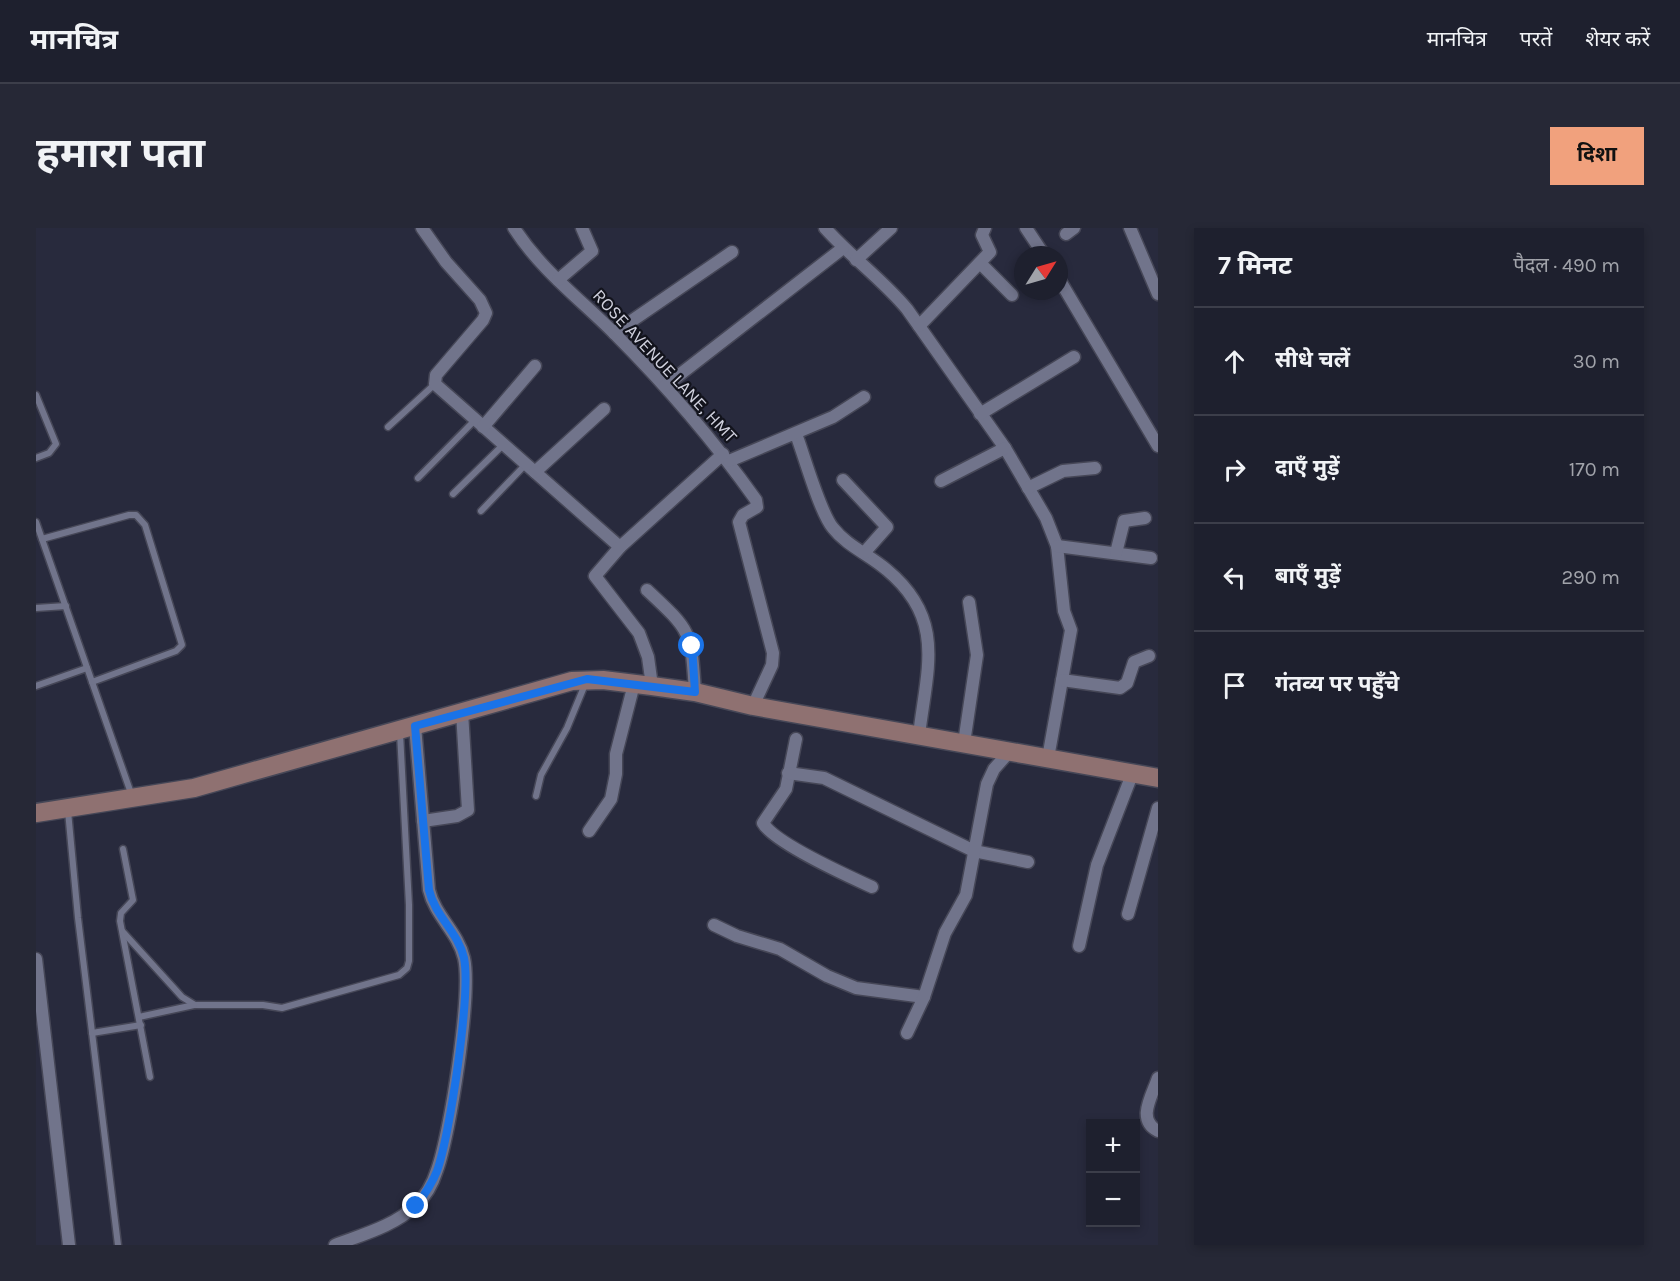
<!DOCTYPE html>
<html lang="hi">
<head>
<meta charset="utf-8">
<style>
  :root { --surface:#1e202e; --page:#262836; --text:#f1f3f6; --muted:#a1a3aa; --line:#3c3e4a; --accent:#f1a17d }
  body { margin:0; font-family:Karla,"Noto Sans Devanagari",sans-serif; background:var(--page); color:var(--text) }
  .controls { position:absolute; right:18px; bottom:18px; display:grid; overflow:hidden; border-radius:0px; box-shadow:0 3px 9px #0003 }
  .controls button { width:54px; height:54px; display:grid; place-items:center; padding:0; border:0; border-bottom:2px solid var(--line); background:var(--surface); color:var(--text); font:30px sans-serif }
  .compass { position:absolute; left:978px; top:18px; width:54px; height:54px; border-radius:50%; background:var(--surface); box-shadow:0 3px 9px #0003; rotate:53deg }
  .stop { position:absolute; width:18px; height:18px; margin:-14px; border:4px solid #1a73e8; border-radius:50%; background:#fff }
  .stop.end { background:#1a73e8; border-color:#fff; box-shadow:0 2px 6px #0008 }
  .list { margin:0; padding:0; list-style:none }
  h2 { display:flex; justify-content:space-between; align-items:center; height:78px; margin:0; padding:0 24px; font-size:26px }
  h2 small { font-size:20px; font-weight:400; color:var(--muted) }
  .list li { display:grid; grid-template-columns:39px 1fr auto; gap:18px; align-items:center; box-sizing:border-box; height:108px; padding:0 24px; border-top:2px solid var(--line) }
  .list b { display:block; font-size:22px; white-space:nowrap }
  .list em { font-size:20px; font-style:normal; color:var(--muted) }
  .icon { flex:none; width:33px; height:33px; fill:none; stroke:currentColor; stroke-width:2; stroke-linecap:round; stroke-linejoin:round }
  .map { position:relative; flex:none; width:1122px; height:1017px; overflow:hidden; border-radius:0px }
  header { display:flex; align-items:center; gap:36px; box-sizing:border-box; height:84px; padding:0 30px; background:var(--surface); border-bottom:2px solid var(--line) }
  header strong { font-size:28px }
  nav { display:flex; gap:33px; margin-inline-start:auto; font-size:21px }
  .intro { display:flex; align-items:center; justify-content:space-between; box-sizing:border-box; height:144px; padding:0 36px }
  h1 { margin:0; font-size:42px }
  .button { padding:15px 27px; border-radius:0px; background:var(--accent); color:#111; font-size:21px; font-weight:700 }
  main { display:flex; gap:36px; padding:0 36px }
  aside { flex:1; background:var(--surface); border-radius:0px; box-shadow:0 3px 9px #0003 }
  .map>svg:first-child { display:block }
  .lines { fill:none; stroke-linecap:round; stroke-linejoin:round }
  .lane-casing { stroke:#464757; stroke-width:9 }
  .street-casing { stroke:#464757; stroke-width:15 }
  .secondary-casing { stroke:#464757; stroke-width:21 }
  .lane { stroke:#71748b; stroke-width:6 }
  .street { stroke:#71748b; stroke-width:12 }
  .secondary { stroke:#8f7171; stroke-width:18 }
  .route { stroke:#1a73e8; stroke-width:8 }
  .labels { text-anchor:middle; dominant-baseline:central; stroke-width:4.5; stroke-linejoin:round; paint-order:stroke }
  .street-label { font-size:18px; fill:#cfd0dd; stroke:#12131c }
</style>
</head>
<body>
<header>
<strong>मानचित्र</strong>
<nav><a>मानचित्र</a><a>परतें</a><a>शेयर करें</a></nav>
</header>
<div class="intro"><h1>हमारा पता</h1><a class="button">दिशा</a></div>
<main>
<div class="map">
<svg width="1122" height="1017" viewBox="0 0 1122 1017">
  <rect width="100%" height="100%" fill="#282a3d"/>
  <g class="lines">
    <defs>
      <g id="lane">
        <polyline points="0,167 20,216 13,225 0,230"/>
        <polyline points="352,199 399,156"/>
        <polyline points="382,250 439,192"/>
        <polyline points="417,266 467,217"/>
        <polyline points="445,283 490,236"/>
        <polyline points="0,294 96,568"/>
        <polyline points="6,311 93,287 100,287 109,297 146,417 140,423 56,454"/>
        <polyline points="0,380 30,378"/>
        <polyline points="0,458 51,440"/>
        <polyline points="500,568 505,547 531,500 550,454"/>
        <polyline points="32,583 42,690 82,1017"/>
        <polyline points="87,621 97,672 85,685 84,693 114,849"/>
        <polyline points="87,704 146,769 159,777 227,777 246,780 363,747 371,740 373,733 373,677 364,505"/>
        <polyline points="103,789 158,777"/>
        <polyline points="56,805 105,797"/>
      </g>
      <g id="street">
        <polyline points="386,0 410,34 444,72 450,85 447,92 400,147 399,156 584,319"/>
        <path d="M478,0C505,42 544,71 578,105C630,157 678,213 720,272L721,279L707,287L703,294L737,425L736,437L717,478"/>
        <path d="M789,0C815,29 847,52 871,81L969,220L1010,290L1021,318L1028,383L1035,402L1012,530"/>
        <polyline points="990,0 1008,27"/>
        <polyline points="1094,0 1122,66"/>
        <polyline points="1030,6 1038,0"/>
        <polyline points="820,32 855,0"/>
        <polyline points="944,35 976,67"/>
        <polyline points="1023,51 1122,218"/>
        <polyline points="522,52 556,23 546,0"/>
        <polyline points="883,98 954,24 946,7 949,0"/>
        <polyline points="578,105 696,24"/>
        <polyline points="629,158 807,20"/>
        <polyline points="944,186 1038,129"/>
        <polyline points="447,199 499,138"/>
        <path d="M760,206C768,227 784,285 797,300C811,318 834,327 851,342C910,391 891,440 883,507"/>
        <polyline points="693,233 797,189 828,169"/>
        <polyline points="499,244 568,181"/>
        <polyline points="807,252 851,299 828,325"/>
        <polyline points="905,253 969,220"/>
        <polyline points="992,260 1027,243 1059,240"/>
        <polyline points="1021,318 1115,330"/>
        <polyline points="1080,325 1088,293 1109,290"/>
        <path d="M611,362C656,404 655,403 659,464"/>
        <polyline points="1026,452 1084,460 1091,455 1098,434 1113,428"/>
        <polyline points="616,458 612,429 603,405 559,348 584,319 687,226"/>
        <path d="M760,511L750,561L727,595C738,615 814,649 836,659"/>
        <polyline points="928,515 941,427 933,374"/>
        <polyline points="752,545 788,550 938,623 992,634"/>
        <polyline points="387,593 421,588 432,582 426,484"/>
        <polyline points="553,603 575,571 580,546 580,526 598,456"/>
        <polyline points="1092,686 1122,580"/>
        <polyline points="678,697 701,708 744,721 791,748 820,760 888,769"/>
        <polyline points="1043,718 1061,637 1097,544"/>
        <polyline points="0,731 33,1017"/>
        <polyline points="871,805 888,769 909,705 930,667 951,556 958,541 974,523"/>
        <path d="M1122,850C1116,868 1100,892 1122,903"/>
        <path d="M299,1017C325,1007 359,998 380,977C390,968 397,955 401,942C414,907 436,765 428,730C422,704 399,688 393,662L379,498"/>
      </g>
      <polyline id="secondary" points="0,585 158,560 536,453 567,452 616,458 659,464 717,478 1122,550"/>
    </defs>
    <use href="#lane" class="lane-casing"/>
    <use href="#street" class="street-casing"/>
    <use href="#secondary" class="secondary-casing"/>
    <use href="#lane" class="lane"/>
    <use href="#street" class="street"/>
    <use href="#secondary" class="secondary"/>
  </g>
  <g class="lines">
    <path class="route" d="M380,978C389,966 396,956 401,943C414,907 435,765 428,730C422,704 399,688 393,662L379,498L551,451L659,464L656,418"/>
  </g>
  <g class="labels">
    <g class="street-label">
      <text transform="translate(629 138) rotate(47)">ROSE AVENUE LANE, HMT</text>
    </g>
  </g>
</svg>
<div class="controls">
<button>+</button>
<button>−</button>
</div>
<svg class="compass" viewBox="-18 -18 36 36"><path d="M0-13l5 13h-10z" fill="#e53935"/><path d="M0 13l5-13h-10z" fill="#a1a3aa"/></svg>
<div class="stop" style="left:656px;top:418px"></div>
<div class="stop end" style="left:380px;top:978px"></div>
</div>
<aside>
<h2>7 मिनट<small>पैदल · 490 m</small></h2>
<ul class="list">
<li><svg class="icon" aria-label="ahead" viewBox="0 0 24 24"><path d="M12 20V5M6 11l6-6 6 6"/></svg><div><b>सीधे चलें</b></div><em>30 m</em></li>
<li><svg class="icon" aria-label="right" viewBox="0 0 24 24"><path d="M7 20v-9h11M14 6l5 5-5 5"/></svg><div><b>दाएँ मुड़ें</b></div><em>170 m</em></li>
<li><svg class="icon" aria-label="left" viewBox="0 0 24 24"><path d="M17 20v-9H6M10 6l-5 5 5 5"/></svg><div><b>बाएँ मुड़ें</b></div><em>290 m</em></li>
<li><svg class="icon" aria-label="arrive" viewBox="0 0 24 24"><path d="M6 21V4h12l-3 4 3 4H6"/></svg><div><b>गंतव्य पर पहुँचे</b></div></li>
</ul>
</aside>
</main>
</body>
</html>
